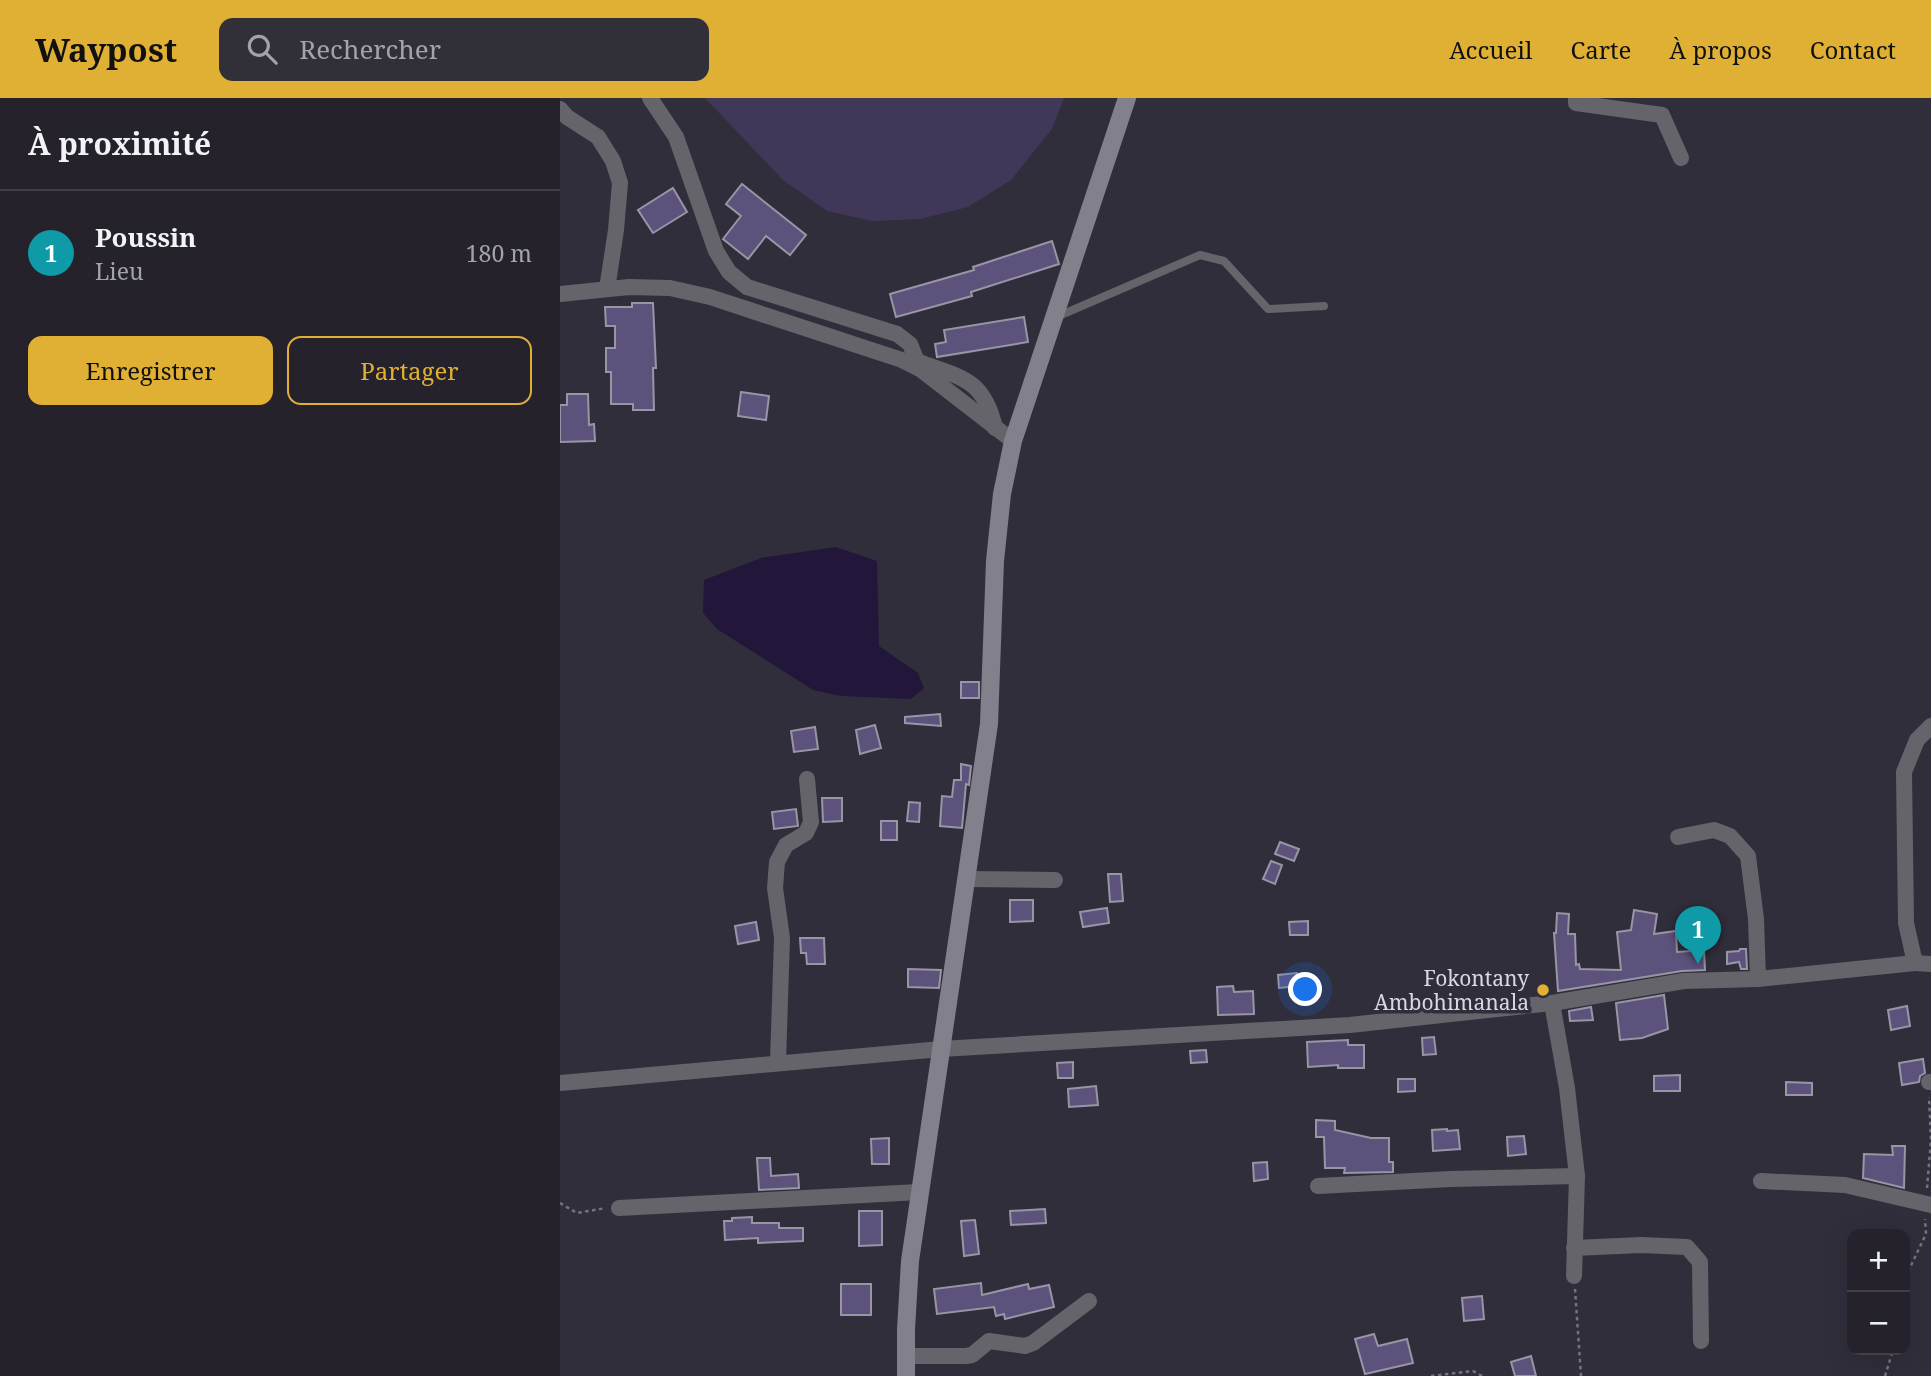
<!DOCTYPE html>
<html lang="fr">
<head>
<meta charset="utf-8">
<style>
  :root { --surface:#25222c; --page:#312f38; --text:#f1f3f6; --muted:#a3a4a9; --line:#423f48; --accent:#e0b034 }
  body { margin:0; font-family:"Noto Serif",serif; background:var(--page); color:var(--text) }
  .controls { position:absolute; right:21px; bottom:21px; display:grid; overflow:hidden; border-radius:14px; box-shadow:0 7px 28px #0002 }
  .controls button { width:63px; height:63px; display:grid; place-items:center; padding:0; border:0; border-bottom:2px solid var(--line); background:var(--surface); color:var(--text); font:35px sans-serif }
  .you { position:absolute; left:746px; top:892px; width:24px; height:24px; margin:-18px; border:5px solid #fff; border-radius:50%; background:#1a73e8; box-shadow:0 0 0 10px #1a73e833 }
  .badge { display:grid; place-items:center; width:46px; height:46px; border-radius:50%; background:var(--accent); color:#fff; font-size:23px; font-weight:700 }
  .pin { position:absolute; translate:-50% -58px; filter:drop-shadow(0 2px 4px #0008) }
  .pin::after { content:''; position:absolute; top:37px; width:24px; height:21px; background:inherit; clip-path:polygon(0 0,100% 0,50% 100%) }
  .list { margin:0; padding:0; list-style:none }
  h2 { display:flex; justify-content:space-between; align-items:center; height:91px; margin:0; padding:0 28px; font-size:30px }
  h2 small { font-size:23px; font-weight:400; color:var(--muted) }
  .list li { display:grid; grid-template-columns:46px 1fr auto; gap:21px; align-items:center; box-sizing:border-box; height:126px; padding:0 28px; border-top:2px solid var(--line) }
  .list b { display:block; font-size:26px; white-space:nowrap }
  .list p { margin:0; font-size:23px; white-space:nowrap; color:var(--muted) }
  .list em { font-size:23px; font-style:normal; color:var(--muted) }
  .actions { display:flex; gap:14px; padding:21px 28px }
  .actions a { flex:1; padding:16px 0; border:2px solid var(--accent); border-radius:14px; text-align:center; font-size:24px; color:var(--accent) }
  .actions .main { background:var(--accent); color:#111 }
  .icon { flex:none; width:38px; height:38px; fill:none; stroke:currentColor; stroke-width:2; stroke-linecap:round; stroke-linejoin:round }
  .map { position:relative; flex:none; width:1371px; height:1278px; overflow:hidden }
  header { display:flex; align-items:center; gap:42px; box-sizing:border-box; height:98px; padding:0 35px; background:var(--accent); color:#111 }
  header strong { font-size:33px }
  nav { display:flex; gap:38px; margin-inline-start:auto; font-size:24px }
  .search { width:490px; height:63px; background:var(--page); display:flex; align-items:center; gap:18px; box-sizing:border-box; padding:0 24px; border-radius:14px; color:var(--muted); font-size:26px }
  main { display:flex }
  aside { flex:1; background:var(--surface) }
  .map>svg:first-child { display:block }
  .green { fill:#403759 }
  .water { fill:#22173b }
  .building { fill:#5d527b; stroke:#9895a5; stroke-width:2 }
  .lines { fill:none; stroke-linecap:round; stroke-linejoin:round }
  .path { stroke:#76737e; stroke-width:2.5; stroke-dasharray:3.5 3.5; stroke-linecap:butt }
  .lane { stroke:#65646a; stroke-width:8 }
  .street { stroke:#65646a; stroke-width:16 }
  .secondary { stroke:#82808b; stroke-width:18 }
  .poi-dot { fill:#e0b034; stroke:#312e3b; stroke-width:2.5 }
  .labels { text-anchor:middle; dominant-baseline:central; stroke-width:7; stroke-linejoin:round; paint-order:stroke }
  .poi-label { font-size:21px; fill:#d9d7df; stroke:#312e3b; text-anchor:end }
</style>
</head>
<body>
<header>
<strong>Waypost</strong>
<div class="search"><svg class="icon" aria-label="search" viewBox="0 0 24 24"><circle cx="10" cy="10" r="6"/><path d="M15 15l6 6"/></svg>Rechercher</div>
<nav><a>Accueil</a><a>Carte</a><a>À propos</a><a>Contact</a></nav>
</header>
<main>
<aside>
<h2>À proximité<small></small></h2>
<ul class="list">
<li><span class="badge" style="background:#0f9aa8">1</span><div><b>Poussin</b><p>Lieu</p></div><em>180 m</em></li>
</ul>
<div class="actions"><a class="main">Enregistrer</a><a>Partager</a></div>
</aside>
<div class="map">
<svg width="1371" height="1278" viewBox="0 0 1371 1278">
  <rect width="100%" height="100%" fill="#312e3b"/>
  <polygon class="green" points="145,0 504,0 492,31 451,82 408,109 360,121 312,123 267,113 223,82"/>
  <polygon class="water" points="276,449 317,463 319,548 358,575 364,590 351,601 281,598 253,592 157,531 143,515 144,482 201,460"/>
  <g class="building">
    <polygon points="182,86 246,137 230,157 206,138 188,161 163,141 181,118 166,106"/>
    <polygon points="113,90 127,114 93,135 78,112"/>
    <polygon points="492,143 499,166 411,194 412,198 336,219 330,196 414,172 413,169"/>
    <polygon points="72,205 93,205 96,270 93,270 94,312 73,312 73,306 51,306 51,274 46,274 46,250 55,250 55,228 46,228 45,209 72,209"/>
    <polygon points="464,219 468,244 377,259 375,246 386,244 384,232"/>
    <polygon points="181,294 209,298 206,322 178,318"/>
    <polygon points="7,296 28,296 29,327 34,326 35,343 0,344 0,307 7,307"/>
    <rect x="401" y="584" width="18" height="16"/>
    <polygon points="380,616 381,628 345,625 345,619"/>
    <polygon points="315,627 321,650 300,656 296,632"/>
    <polygon points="255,629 258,651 234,654 231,633"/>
    <polygon points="401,666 411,668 409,687 406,686 402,730 380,728 382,698 392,699 394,682 401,682"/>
    <polygon points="262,700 282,700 282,723 263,724"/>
    <polygon points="349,704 360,705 359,724 347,723"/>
    <polygon points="236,711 238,728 214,731 212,714"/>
    <rect x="321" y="723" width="16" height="19"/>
    <polygon points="720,744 739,751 734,763 715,756"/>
    <polygon points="711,763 722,767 715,786 703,781"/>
    <polygon points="548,776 561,776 563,803 550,804"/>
    <polygon points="450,802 473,802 473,823 450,824"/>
    <polygon points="547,810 549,825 523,829 520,814"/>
    <polygon points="1074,812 1097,816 1094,836 1116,833 1117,854 1144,852 1145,872 1122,873 998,893 994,835 996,835 997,815 1009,816 1008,836 1015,836 1016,867 1019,866 1020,871 1061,872 1057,834 1071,832"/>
    <polygon points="748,823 748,837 730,837 729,824"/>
    <polygon points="196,824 199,842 178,846 175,828"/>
    <polygon points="240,840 264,840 265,866 247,866 246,855 241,855"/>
    <polygon points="1180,851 1186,851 1187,871 1181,871 1179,864 1167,866 1167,854 1179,853"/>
    <polygon points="348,871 381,872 379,890 348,889"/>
    <polygon points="737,875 739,888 719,890 718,877"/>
    <polygon points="673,888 674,894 693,893 694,916 658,917 657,889"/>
    <polygon points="1104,897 1108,931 1082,940 1060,942 1056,905"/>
    <polygon points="1347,908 1350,928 1331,932 1328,912"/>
    <polygon points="1031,909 1033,922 1010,923 1009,913"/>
    <polygon points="874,939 876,956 863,957 862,940"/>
    <polygon points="788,942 788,947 804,947 804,970 778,970 778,967 748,969 747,944"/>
    <polygon points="646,952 647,964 631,965 630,953"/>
    <polygon points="1363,961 1365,975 1360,978 1359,984 1342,987 1339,965"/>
    <polygon points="513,964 513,980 498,980 497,965"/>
    <polygon points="1120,977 1120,993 1094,993 1094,978"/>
    <polygon points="838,981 855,981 855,993 838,994"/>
    <polygon points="1226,984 1252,985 1252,997 1226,997"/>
    <polygon points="536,988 538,1007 509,1009 508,991"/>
    <polygon points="756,1022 775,1023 775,1032 811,1040 829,1040 829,1064 833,1064 833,1074 784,1075 785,1070 765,1070 764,1039 756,1039"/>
    <polygon points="887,1031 887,1033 898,1032 900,1051 873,1053 872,1032"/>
    <polygon points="964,1038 966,1056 948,1058 947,1039"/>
    <polygon points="329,1040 329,1066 312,1066 311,1041"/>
    <polygon points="1332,1048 1345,1048 1344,1090 1303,1080 1304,1056 1333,1057"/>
    <polygon points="197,1060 210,1060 211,1078 238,1076 239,1090 199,1092"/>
    <polygon points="707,1064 708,1081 694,1083 693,1065"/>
    <polygon points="485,1111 486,1125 451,1127 450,1113"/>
    <polygon points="299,1113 322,1113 322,1147 299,1148"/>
    <polygon points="192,1119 192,1125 219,1125 219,1130 243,1130 243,1143 198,1145 198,1140 165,1142 164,1123 172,1123 172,1120"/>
    <polygon points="415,1122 419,1156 404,1158 401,1123"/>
    <polygon points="421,1185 422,1197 468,1186 469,1191 489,1187 494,1209 445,1221 444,1216 436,1218 434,1209 377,1216 374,1191"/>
    <rect x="281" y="1186" width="30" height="31"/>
    <polygon points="922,1198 924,1221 904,1223 902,1200"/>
    <polygon points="814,1236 818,1248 847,1241 853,1265 805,1276 795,1241"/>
    <polygon points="971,1258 976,1278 955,1278 951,1264"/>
  </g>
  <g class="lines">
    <g class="path">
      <polyline points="1367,1090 1371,1042 1369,999"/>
      <polyline points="0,1105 17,1115 46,1110"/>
      <polyline points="1345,1180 1366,1136 1365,1121"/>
      <polyline points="1015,1191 1021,1278"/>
      <polyline points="871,1278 913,1273 922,1278"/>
      <polyline points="1325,1278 1333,1252"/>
    </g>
    <polyline class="lane" points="494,220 640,157 664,163 708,211 764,208"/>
    <g class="street">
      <polyline points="90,0 116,39 156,153 169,174 187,189 337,236 350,246 360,271"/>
      <polyline points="1016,0 1016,5 1102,17 1121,60"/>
      <polyline points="0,11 7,19 38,39 53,63 60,85 56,132 47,191"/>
      <polyline points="0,196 69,189 110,190 150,199 342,262 360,271 453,343"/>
      <path d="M359,264C402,280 424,281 435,330"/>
      <polyline points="1371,628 1357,642 1344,674 1346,825 1355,865 1371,866"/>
      <polyline points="1118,739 1154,732 1170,738 1188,758 1196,821 1198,881"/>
      <polyline points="407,781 495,782"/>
      <polyline points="992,905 1007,990 1017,1078 1014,1178"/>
      <polyline points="218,964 222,840 215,790 217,764 226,747 246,735 251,724 247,681"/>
      <polyline points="1369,984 1371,984"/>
      <polyline points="0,985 381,951 790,927 992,905 1124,883 1198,881 1355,865"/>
      <polyline points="1201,1083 1285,1087 1371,1107"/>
      <polyline points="758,1088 891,1081 1017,1078"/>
      <polyline points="59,1110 359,1094"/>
      <polyline points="1014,1150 1081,1147 1127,1149 1140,1164 1141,1243"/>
      <polyline points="346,1258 406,1258 412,1257 429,1243 465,1248 473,1245 529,1203"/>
    </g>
    <polyline class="secondary" points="346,1278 346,1232 350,1163 429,626 435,463 442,396 453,343 567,0"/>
  </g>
  <circle class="poi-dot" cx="983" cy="892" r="7"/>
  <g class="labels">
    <g class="poi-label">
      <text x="969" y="880">Fokontany<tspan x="969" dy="24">Ambohimanala</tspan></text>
    </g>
  </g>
</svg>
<div class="controls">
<button>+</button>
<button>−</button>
</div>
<div class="you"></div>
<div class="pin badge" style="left:1138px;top:866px;background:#0f9aa8">1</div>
</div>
</main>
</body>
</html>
